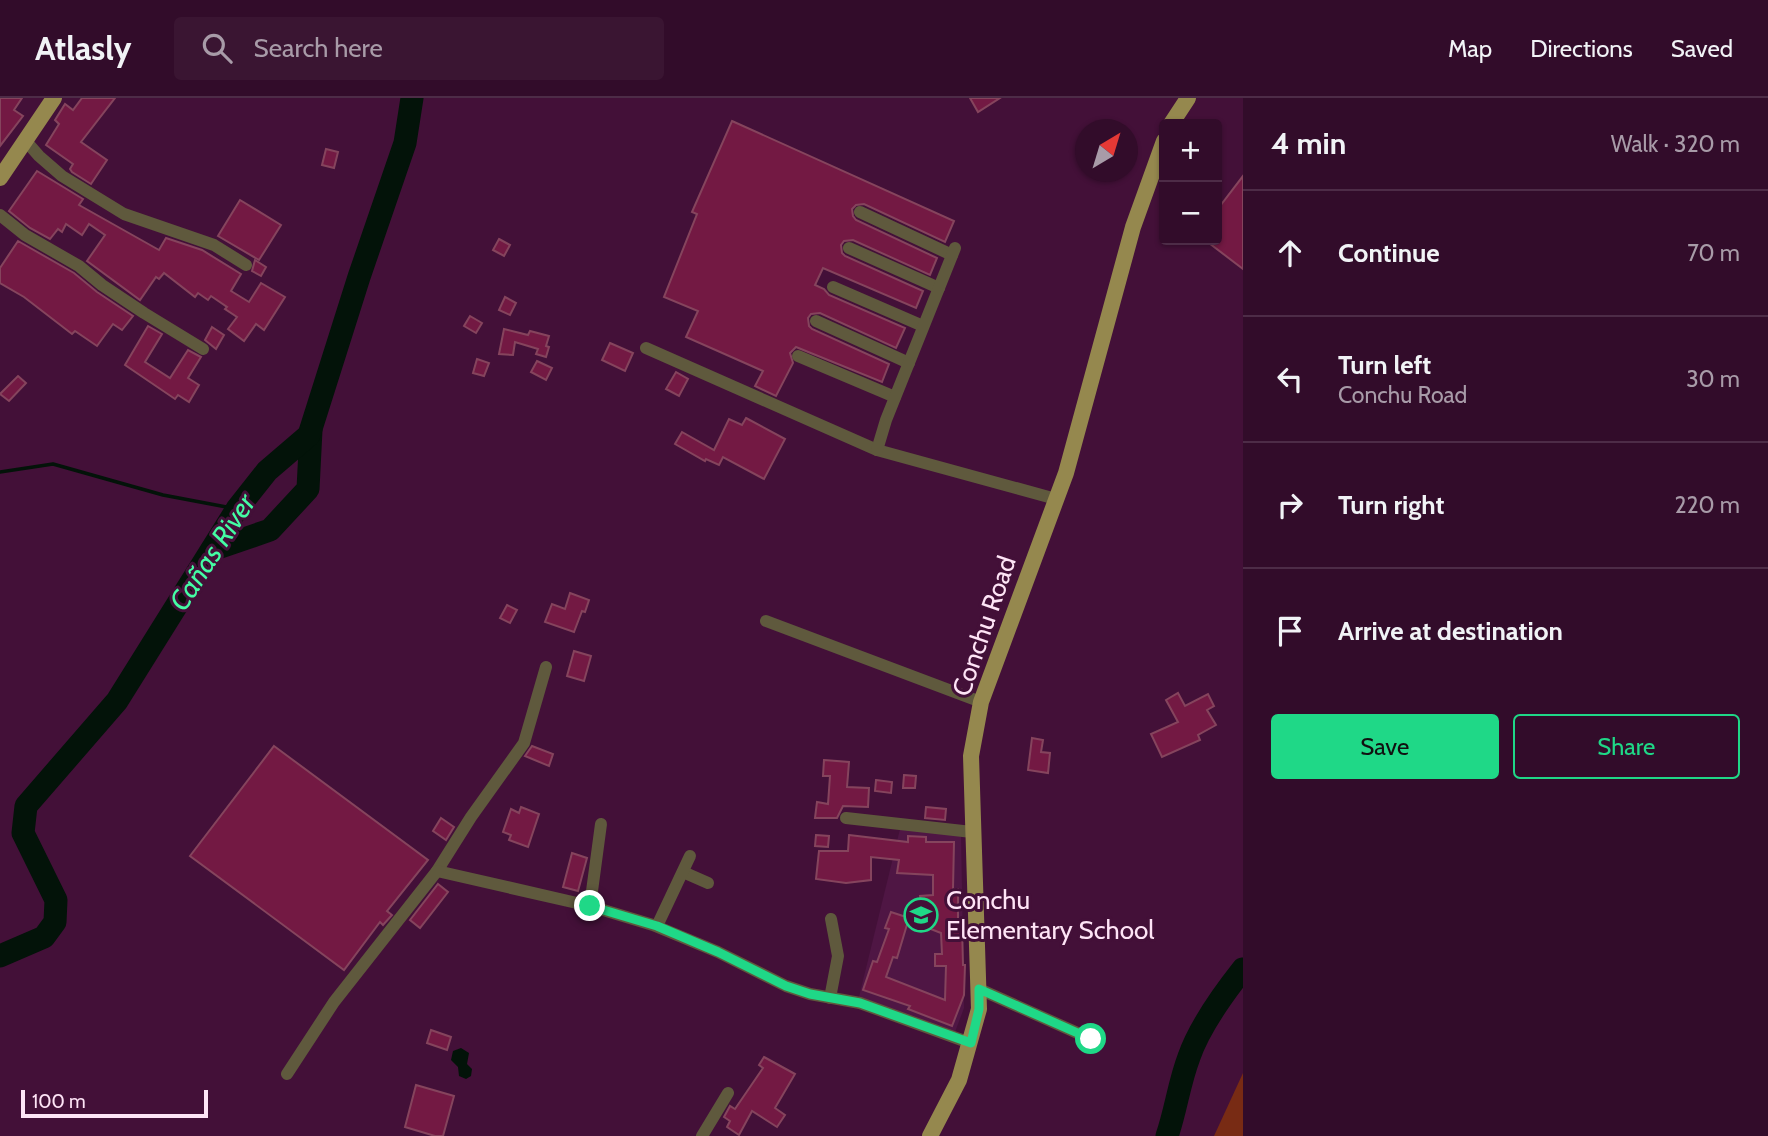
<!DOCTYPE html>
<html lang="en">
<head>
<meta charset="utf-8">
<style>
  :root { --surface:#320c2a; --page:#3a1532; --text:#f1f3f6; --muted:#a89ba8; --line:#4d2c47; --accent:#1fd887 }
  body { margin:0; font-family:Cabin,sans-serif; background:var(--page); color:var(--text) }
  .controls { position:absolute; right:21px; top:21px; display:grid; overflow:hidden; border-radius:7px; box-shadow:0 2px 5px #0004 }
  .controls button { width:63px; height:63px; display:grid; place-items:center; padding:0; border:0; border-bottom:2px solid var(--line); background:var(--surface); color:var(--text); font:35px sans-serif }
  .compass { position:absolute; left:1075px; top:21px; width:63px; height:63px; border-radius:50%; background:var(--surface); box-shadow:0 2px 5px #0004; rotate:38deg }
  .scale { position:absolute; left:21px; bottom:18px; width:187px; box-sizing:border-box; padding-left:7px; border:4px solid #fee4f6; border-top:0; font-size:19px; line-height:24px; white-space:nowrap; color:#fee4f6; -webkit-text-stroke:5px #431038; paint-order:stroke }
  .stop { position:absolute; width:21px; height:21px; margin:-16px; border:5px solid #1fd887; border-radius:50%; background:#fff }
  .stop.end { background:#1fd887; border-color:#fff; box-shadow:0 2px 7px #0008 }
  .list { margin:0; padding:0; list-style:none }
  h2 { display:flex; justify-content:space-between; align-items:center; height:91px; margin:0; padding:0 28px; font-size:30px }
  h2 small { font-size:23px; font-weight:400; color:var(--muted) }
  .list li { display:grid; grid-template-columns:46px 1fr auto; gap:21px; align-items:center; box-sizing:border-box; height:126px; padding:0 28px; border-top:2px solid var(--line) }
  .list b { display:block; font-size:26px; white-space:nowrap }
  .list p { margin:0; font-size:23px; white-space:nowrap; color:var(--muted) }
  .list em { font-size:23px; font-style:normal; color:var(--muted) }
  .actions { display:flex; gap:14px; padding:21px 28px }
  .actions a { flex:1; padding:16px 0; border:2px solid var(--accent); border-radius:7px; text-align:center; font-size:24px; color:var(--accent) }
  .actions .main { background:var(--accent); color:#111 }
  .icon { flex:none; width:38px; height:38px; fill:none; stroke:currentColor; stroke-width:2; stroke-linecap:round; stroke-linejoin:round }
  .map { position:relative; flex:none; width:1243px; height:1038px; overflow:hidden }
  header { display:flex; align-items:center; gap:42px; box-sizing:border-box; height:98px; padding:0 35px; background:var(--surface); border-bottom:2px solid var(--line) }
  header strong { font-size:33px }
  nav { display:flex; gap:38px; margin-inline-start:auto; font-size:24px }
  .search { width:490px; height:63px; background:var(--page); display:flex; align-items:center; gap:18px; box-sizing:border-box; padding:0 24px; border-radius:7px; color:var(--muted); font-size:26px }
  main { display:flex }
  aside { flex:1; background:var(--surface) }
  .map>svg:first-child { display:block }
  .built { fill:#4f1644 }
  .green { fill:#782b14 }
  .water { fill:#031309 }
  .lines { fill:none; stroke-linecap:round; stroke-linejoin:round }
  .stream { stroke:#031309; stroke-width:3.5 }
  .river { stroke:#031309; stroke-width:23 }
  .building { fill:#731943; stroke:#85445d; stroke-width:2 }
  .minor { stroke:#5f593d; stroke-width:12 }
  .major { stroke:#95884e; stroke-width:16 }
  .route { stroke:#1fd887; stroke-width:9 }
  .labels { text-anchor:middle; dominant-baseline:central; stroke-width:6; stroke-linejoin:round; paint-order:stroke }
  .street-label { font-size:26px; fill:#fee4f6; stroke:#431038 }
  .poi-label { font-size:26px; fill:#fee4f6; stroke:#431038; text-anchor:start }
  .water-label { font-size:28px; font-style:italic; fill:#44fda4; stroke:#431038 }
</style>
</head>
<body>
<header>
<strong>Atlasly</strong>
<div class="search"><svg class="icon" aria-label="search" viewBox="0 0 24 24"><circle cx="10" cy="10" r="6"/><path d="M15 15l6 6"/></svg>Search here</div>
<nav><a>Map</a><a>Directions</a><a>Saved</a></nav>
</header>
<main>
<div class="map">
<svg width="1243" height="1038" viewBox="0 0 1243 1038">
  <rect width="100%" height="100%" fill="#431038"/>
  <polygon class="built" points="901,727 961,735 964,910 955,934 859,899"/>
  <polygon class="green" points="1243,975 1243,1038 1214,1038"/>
  <polygon class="water" points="461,950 469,955 467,966 472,971 471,978 466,981 459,978 458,969 451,962 453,953"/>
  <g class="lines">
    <polyline class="stream" points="0,374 53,366 163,397 237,411"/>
    <g class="river">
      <polyline points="212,452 270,432 308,391 311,332"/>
      <polyline points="0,858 44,839 55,824 56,802 23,735 26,708 117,603 237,411 267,373 309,337 359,179 405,45 412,0"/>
      <path d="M1167,1038C1176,1012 1179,985 1189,959C1199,930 1224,895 1243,871"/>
    </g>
  </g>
  <g class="building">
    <polygon points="0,0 22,0 14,12 23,18 0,48"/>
    <polygon points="82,0 115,0 81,44 107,62 91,86 72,74 70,71 73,66 46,47 59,26 55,22 65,6 73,12"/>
    <polygon points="970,0 1000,0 978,14"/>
    <polygon points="732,23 954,123 945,144 864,106 856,107 852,111 853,118 856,122 937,160 930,177 853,142 844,143 841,147 842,155 845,158 923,193 916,210 823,170 815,187 824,191 829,197 905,230 896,250 820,215 811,216 808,220 809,228 812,231 889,266 882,284 796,249 790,255 793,265 776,298 755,288 763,273 686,239 698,213 664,199 697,116 692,114"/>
    <polygon points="326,51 338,54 334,70 322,67"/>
    <polygon points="37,73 83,101 79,107 159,152 166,140 202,152 241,176 231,193 249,204 261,185 285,199 264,232 256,226 244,243 228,231 237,219 225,211 227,209 211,198 208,202 198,195 195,199 164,175 159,181 156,179 140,202 87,163 105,137 89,126 82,137 66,126 62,134 58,131 50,141 30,130 9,113"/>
    <polygon points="1243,78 1243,171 1205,142 1217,142 1217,112"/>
    <polygon points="240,102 281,127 259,162 218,138"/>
    <polygon points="499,141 510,147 504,158 493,152"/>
    <polygon points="18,143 74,175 97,194 133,218 122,232 113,226 97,248 75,233 72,236 24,199 0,185 0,170"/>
    <polygon points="255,162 266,169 261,178 252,173"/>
    <polygon points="505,199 516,205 510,217 499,212"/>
    <polygon points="470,218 482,225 476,235 464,228"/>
    <polygon points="148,228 162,236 145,264 170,280 188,252 201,259 188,280 199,287 189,304 178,297 175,301 125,267"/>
    <polygon points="212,229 224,237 216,251 205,242"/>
    <polygon points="504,231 528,237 530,233 549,238 546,248 549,249 546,259 536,256 538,251 515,244 513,257 499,256"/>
    <polygon points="610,245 633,255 625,273 602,262"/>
    <polygon points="477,261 489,265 484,278 473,275"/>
    <polygon points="537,263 552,270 546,282 531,274"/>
    <polygon points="676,274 688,281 679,298 666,291"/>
    <polygon points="18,278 26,285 9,303 0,296"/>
    <polygon points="746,320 785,341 764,381 723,359 719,367 706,361 705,363 675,346 682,334 714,352 729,321 742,327"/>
    <polygon points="570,495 589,502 585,514 582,513 574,534 545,524 552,506 565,511"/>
    <polygon points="507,507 517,512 510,525 500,520"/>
    <polygon points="574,553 591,558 584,583 567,578"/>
    <polygon points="1178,595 1185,608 1208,596 1214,608 1207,612 1216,627 1198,637 1200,642 1162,659 1151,636 1178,624 1166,602"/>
    <polygon points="1032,640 1043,642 1041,654 1050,655 1048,675 1028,672"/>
    <polygon points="274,648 428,762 387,813 392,817 383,827 380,824 344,872 190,758"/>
    <polygon points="532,648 553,656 549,668 525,658"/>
    <polygon points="824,662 849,664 847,689 869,690 868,709 843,708 837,720 815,720 817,704 828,706 830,678 823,678"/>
    <polygon points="904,677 916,678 915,690 903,690"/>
    <polygon points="876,682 892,684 891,695 875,693"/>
    <polygon points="521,709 539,716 528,749 509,742 511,737 503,734 511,711 519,715"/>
    <polygon points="926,709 946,711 945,722 925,720"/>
    <polygon points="441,720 454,729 446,742 433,733"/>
    <polygon points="816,737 829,738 828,749 815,748"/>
    <polygon points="849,737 908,744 908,738 926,739 926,744 954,744 953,791 958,791 958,827 962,827 963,867 965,867 964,897 952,928 908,911 910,908 863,892 873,863 877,864 889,831 885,830 891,814 909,820 897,860 893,859 886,879 945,902 946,868 935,868 935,856 942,856 941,835 923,828 920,798 933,797 933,777 897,775 899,762 871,759 871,782 846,785 816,781 819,753 848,753"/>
    <polygon points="572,755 587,760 578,793 563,789"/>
    <polygon points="438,786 448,794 420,830 410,822"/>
    <polygon points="431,932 451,939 447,952 427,945"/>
    <polygon points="764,959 795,976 775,1010 785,1017 777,1029 752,1013 739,1037 727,1029 730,1023 724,1019 730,1008 735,1011 763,970 759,967"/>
    <polygon points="416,987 454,998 443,1038 435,1038 405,1029"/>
  </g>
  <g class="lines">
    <g class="minor">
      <polyline points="25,42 39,58 62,78 124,116 214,147 246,167"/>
      <polyline points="860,114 952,157"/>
      <polyline points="0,117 25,137 79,168 102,187 144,215 203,251"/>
      <polyline points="849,150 939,190"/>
      <polyline points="833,189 923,228"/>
      <polyline points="816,223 909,265"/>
      <polyline points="646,250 877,352 1056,401"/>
      <polyline points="798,258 895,299"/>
      <polyline points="877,352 886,322 955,150"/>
      <polyline points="766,523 981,604"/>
      <polyline points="846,720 972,734"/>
      <polyline points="437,773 471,719 524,645 546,569"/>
      <polyline points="683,774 708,785"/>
      <polyline points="590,808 601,726"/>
      <polyline points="657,828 690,758"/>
      <polyline points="979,891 1091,941"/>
      <polyline points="830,900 838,858 831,821"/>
      <polyline points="287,976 334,904 437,773 590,808 653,827 718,854 786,888 810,896 860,905 970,945"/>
      <polyline points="702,1038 728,995"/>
    </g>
    <g class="major">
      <polyline points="1171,26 1188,0"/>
      <polyline points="0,80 54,0"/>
      <polyline points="930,1038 959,982 979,911 971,658 981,604 1066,375 1133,129 1164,43"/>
    </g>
  </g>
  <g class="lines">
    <polyline class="route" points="590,808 657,828 718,854 786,888 810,896 860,905 971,945 979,911 979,891 1091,941"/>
  </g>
  <defs>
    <symbol id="school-ring" viewBox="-11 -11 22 22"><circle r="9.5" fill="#431038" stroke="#1fd887" stroke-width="1.5"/><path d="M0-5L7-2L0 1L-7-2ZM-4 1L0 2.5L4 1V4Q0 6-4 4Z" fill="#1fd887"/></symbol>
  </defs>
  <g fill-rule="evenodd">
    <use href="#school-ring" x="902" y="798" width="38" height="38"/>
  </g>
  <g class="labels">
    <g class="street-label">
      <text transform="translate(984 528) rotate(-71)">Conchu Road</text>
    </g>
    <g class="poi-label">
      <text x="946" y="802">Conchu<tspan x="946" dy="30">Elementary School</tspan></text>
    </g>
    <g class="water-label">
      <text transform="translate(212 454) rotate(-57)">Cañas River</text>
    </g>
  </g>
</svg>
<div class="controls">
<button>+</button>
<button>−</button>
</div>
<svg class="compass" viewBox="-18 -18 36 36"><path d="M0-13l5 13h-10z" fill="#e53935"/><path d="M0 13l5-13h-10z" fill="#a89ba8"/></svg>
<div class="scale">100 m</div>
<div class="stop" style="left:1091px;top:941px"></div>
<div class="stop end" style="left:590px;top:808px"></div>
</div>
<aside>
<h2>4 min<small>Walk · 320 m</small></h2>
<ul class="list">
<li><svg class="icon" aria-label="ahead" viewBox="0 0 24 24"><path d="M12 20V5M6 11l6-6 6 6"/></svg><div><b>Continue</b></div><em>70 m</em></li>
<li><svg class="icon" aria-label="left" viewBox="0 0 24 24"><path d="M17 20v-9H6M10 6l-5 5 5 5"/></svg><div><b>Turn left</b><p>Conchu Road</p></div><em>30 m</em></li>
<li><svg class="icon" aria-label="right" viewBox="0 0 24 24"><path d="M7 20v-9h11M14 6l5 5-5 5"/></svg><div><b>Turn right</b></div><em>220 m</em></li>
<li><svg class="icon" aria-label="arrive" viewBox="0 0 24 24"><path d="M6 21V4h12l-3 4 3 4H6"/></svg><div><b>Arrive at destination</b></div></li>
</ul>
<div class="actions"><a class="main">Save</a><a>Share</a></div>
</aside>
</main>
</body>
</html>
